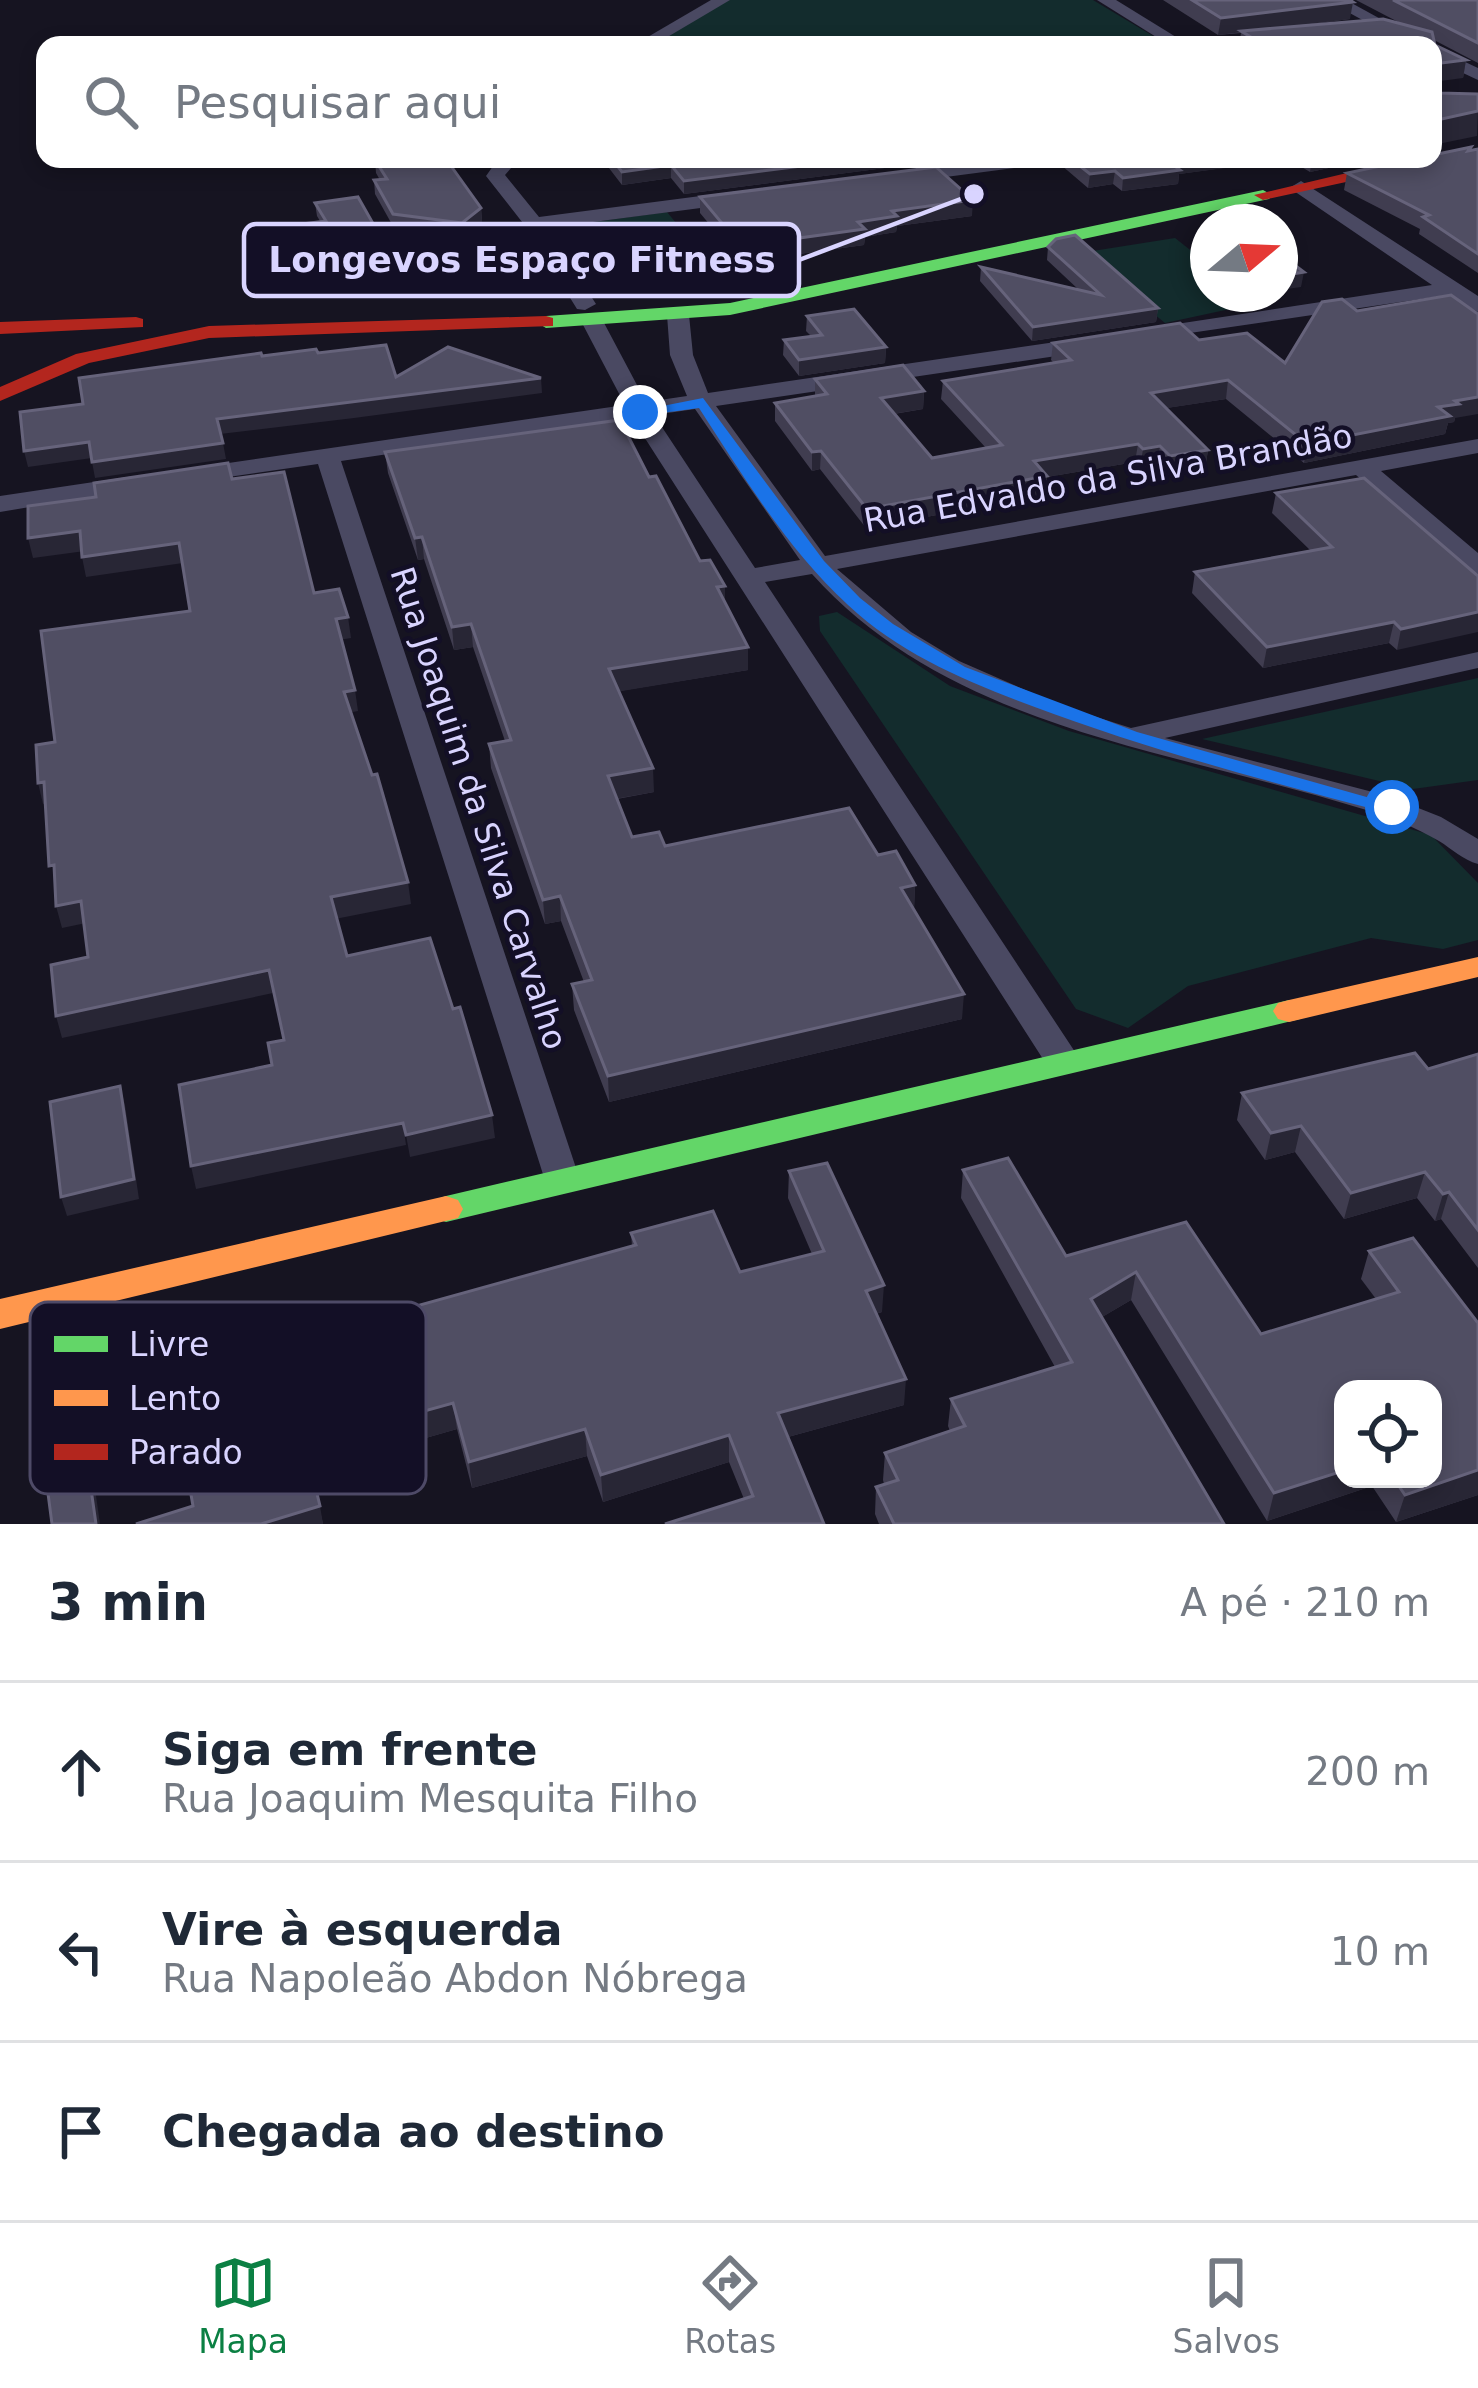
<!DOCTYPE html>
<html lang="pt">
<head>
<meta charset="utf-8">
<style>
  :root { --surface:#fff; --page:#f6f6f7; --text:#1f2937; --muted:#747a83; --line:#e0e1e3; --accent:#0b8043 }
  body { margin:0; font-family:"DejaVu Sans",sans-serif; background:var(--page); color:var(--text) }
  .controls { position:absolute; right:36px; bottom:36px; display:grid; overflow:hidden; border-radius:24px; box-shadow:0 6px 18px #0003 }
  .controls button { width:108px; height:108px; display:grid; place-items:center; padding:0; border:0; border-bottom:3px solid var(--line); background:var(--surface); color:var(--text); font:60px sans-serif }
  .compass { position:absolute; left:1190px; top:204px; width:108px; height:108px; border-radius:50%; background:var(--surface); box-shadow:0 6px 18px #0003; rotate:71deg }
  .stop { position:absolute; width:36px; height:36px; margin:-27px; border:9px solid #1a73e8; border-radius:50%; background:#fff }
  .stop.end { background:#1a73e8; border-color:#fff; box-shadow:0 3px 12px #0008 }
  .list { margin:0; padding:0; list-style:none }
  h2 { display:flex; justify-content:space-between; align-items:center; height:156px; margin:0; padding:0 48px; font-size:51px }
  h2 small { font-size:39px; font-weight:400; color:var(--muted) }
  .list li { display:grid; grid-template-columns:78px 1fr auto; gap:36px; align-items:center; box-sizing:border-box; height:180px; padding:0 48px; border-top:3px solid var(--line) }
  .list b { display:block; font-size:45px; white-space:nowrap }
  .list p { margin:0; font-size:39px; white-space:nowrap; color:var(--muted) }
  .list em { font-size:39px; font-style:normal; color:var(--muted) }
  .icon { flex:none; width:66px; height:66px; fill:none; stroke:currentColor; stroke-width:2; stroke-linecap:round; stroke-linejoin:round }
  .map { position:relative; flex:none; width:1478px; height:1524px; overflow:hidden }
  .search { position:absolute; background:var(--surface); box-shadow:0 6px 18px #0003; left:36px; right:36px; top:36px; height:132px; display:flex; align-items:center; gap:30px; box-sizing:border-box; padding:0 42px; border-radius:24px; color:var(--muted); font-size:45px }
  .sheet { height:696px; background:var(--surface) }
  nav { display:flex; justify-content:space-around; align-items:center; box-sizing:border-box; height:168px; border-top:3px solid var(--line); background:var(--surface); font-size:33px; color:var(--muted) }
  nav a { display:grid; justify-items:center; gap:6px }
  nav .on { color:var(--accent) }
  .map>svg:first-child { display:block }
  .green { fill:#132c2d }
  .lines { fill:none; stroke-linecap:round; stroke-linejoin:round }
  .street { fill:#4a4962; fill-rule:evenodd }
  .fast { fill:#63d668; fill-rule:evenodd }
  .slow { fill:#ff974d; fill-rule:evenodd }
  .jam { fill:#b3261e; fill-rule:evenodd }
  .wall { fill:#403d50; fill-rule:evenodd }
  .shaded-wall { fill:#282635 }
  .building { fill:#504e63; stroke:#66637b; stroke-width:3 }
  .route { fill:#1a73e8 }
  .labels { text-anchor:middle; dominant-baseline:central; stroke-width:9; stroke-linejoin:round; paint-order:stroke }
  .street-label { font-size:33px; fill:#d9d4ff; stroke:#130f26 }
  .key { fill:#130f26; stroke:#4e4a67; stroke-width:3 }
  .key-label { font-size:33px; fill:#d9d4ff }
  .leader { fill:none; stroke:#d9d4ff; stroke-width:4.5 }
  .callout-dot { fill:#d9d4ff; stroke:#130f26; stroke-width:4.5 }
  .callout { fill:#130f26; stroke:#d9d4ff; stroke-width:4.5 }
  .callout-label { font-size:36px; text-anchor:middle; font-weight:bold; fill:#d9d4ff }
</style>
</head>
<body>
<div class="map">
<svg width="1478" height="1524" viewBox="0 0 1478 1524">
  <rect width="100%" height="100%" fill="#161421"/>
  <g class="green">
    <polygon points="729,0 1093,0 1168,45 649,45"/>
    <polygon points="667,212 718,274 593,292 549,228"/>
    <polygon points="1175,238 1208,264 1208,294 1247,294 1258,303 1165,323 1080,253"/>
    <polygon points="837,612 950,686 1069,731 1431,835 1478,883 1478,940 1443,949 1371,938 1188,986 1128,1028 1076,1009 820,631 819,616"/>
    <polygon points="1478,678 1478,780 1413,789 1202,739"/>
  </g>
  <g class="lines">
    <g class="street">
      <polygon points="711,0 730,0 654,45 634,45"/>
      <polygon points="1097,0 1116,0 1189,45 1169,45"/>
      <polygon points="1326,0 1346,0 1428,45 1408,45"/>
      <polygon points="1277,33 1285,38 1283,41 1209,45"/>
      <polygon points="1433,47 1478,68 1478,80 1433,59"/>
      <polygon points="498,159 519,159 505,175 539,217 739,191 749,197 739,203 547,228 596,304 585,310 577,309 526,227 486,176"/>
      <polygon points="994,159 1046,159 1037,165 900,183 891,177 900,171"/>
      <polygon points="1301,181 1478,296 1478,312 1448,295 1142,340 1142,330 1150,328 1432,285 1294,191 1291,187"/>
      <path d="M678,309L689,315L693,355L708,393L1090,337L1101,344L1090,351L716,406L825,556L1478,439V453L1381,471L1478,553V574L1469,572L1356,475L837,569L911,632L959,661L1062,706L1131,728L1478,652V668L1165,738L1388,796L1441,817L1478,839V864C1463,860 1452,849 1439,841C1415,827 1389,817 1363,809C1174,750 952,730 812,574L765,582L1081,1061L1076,1070L1063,1074L1050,1070L632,418L341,461L580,1180L574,1190L561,1194L548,1190L318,464L194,482L182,475L194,468L625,405L581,321L592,314L603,321L646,402L687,396L670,355L667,315ZM695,409L800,560L755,568L654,415Z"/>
      <polygon points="134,476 146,483 143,488 0,512 0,496"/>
    </g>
    <g class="fast">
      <polygon points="1263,190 1272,195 1269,199 730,315 546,328 536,322 546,316 730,303"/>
      <polygon points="1289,1000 1300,1003 1305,1011 1300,1019 446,1222 434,1218 429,1209 434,1200 446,1196"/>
    </g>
    <g class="slow">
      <polygon points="1478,957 1478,977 1289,1022 1278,1019 1273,1011 1278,1003 1289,1000"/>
      <polygon points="446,1196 458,1200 463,1209 458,1218 0,1329 0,1299"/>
    </g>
    <g class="jam">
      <polygon points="1433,155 1437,159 1429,164 1263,200 1254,195 1406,159 1433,159"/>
      <polygon points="546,316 553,318 553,326 209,338 89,363 0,401 0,387 76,354 209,326"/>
      <polygon points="136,317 143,319 143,327 0,334 0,322"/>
    </g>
  </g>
  <g class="wall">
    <polygon points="1163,0 1350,0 1350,19 1289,27 1402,24 1356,0 1478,0 1478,63 1434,40 1435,45 1466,60 1463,78 1433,45 1239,45 1241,33 1218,35"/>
    <polygon points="1471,147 1470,150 1478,149 1478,273 1419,234 1420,229 1344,190 1347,173"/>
    <polygon points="602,159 900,159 900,166 684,194 671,178 622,185"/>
    <polygon points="1054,159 1288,159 1179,174 1178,184 1122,191 1113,184 1088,188"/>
    <polygon points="1301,159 1370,159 1310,172 1300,166"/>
    <polygon points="375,160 481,208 482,222 463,238 394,228 375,194 374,180 380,180 376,173"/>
    <polygon points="700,197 972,216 897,226 896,232 865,237 864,245 741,262 700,213"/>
    <polygon points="315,203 388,250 389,263 308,275 304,266 275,270 264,242 262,229 320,221 317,216"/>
    <polygon points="1208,234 1208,259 1197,250 1199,235"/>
    <polygon points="1048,247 1158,308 1156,322 1032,341 980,281 981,267 1079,290 1047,260"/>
    <polygon points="807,316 886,347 885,363 799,376 783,355 784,340 811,336 806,331"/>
    <polygon points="1199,340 1285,363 1455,418 1454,422 1448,423 1445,434 1304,463 1226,399 1166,408 1208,450 1205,469 1167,475 1157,465 1140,468 1135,462 1047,477 1046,495 866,528 820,469 812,471 775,421 775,403 815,396 815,379 924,391 923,409 894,414 932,458 986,448 941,399 943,381 1054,363 1051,360 1053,343"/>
    <polygon points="385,452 649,477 725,603 748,647 748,670 619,691 654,792 617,799 632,837 665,846 878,855 915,885 914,909 962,1019 609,1102 574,1010 572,984 584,982 561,921 545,924 491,768 489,744 505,741 473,647 454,650 424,559 418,560 388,473"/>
    <polygon points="1276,493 1478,576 1397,650 1389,643 1263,668 1192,593 1195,572 1311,551 1272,513"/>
    <polygon points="1478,1054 1478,1268 1441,1219 1435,1221 1417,1198 1344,1219 1295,1152 1265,1160 1237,1120 1242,1093 1428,1069"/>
    <path d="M963,1170L1066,1256L1186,1222L1261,1334L1376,1299L1361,1279L1369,1251L1478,1323V1495L1396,1522L1372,1486L1267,1521L1131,1300L1102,1317L1224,1524H879L875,1514L876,1487L884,1484L883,1480L885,1453L950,1431L948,1426L951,1399L1055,1367L961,1198ZM1343,1389L1433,1479H1343Z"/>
    <polygon points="789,1171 882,1312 876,1314 904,1405 788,1437 824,1524 744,1499 729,1462 603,1502 587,1456 472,1488 457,1429 311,1471 323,1524 136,1524 193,1506 305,1361 632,1246 631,1233 740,1272 812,1254 788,1198"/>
  </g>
  <g class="shaded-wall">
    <polygon points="1353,2 1350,19 1218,35 1221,18"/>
    <polygon points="1466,60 1463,78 1433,82 1433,64"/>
    <polygon points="1478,111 1477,136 1433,145 1433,132 1437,120"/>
    <polygon points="857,159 900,159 900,166 684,194 684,181"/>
    <polygon points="1192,159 1288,160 1179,174 1178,184 1122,191 1123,178 1169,162"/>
    <polygon points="1312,159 1370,159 1310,172"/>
    <polygon points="671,165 671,178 622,185 622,172"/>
    <polygon points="1115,171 1113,184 1088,188 1090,174"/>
    <polygon points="973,200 972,216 897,226 896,232 865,237 864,245 741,262 741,246 858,222 892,211"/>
    <polygon points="481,208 482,222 463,238 462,223"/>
    <polygon points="388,250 389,263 308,275 306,262"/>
    <polygon points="302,253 304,266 275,270 273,257"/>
    <polygon points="1304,272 1301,287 1280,290 1280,276"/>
    <polygon points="1158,308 1156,322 1032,341 1033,327"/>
    <polygon points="886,347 885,363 799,376 799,360"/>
    <polygon points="541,378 542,393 354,418 220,434 217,419"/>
    <polygon points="1228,380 1226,399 1148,411 1151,393"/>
    <polygon points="924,391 923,409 880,416 881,398"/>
    <polygon points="1478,397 1478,414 1455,418 1454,422 1448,423 1445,434 1304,463 1307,444 1455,401"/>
    <polygon points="89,442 92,458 28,467 24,451"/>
    <polygon points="223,443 226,459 95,478 92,462"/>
    <polygon points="1138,444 1135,462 1047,477 1046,495 866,528 867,509 1034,461"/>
    <polygon points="1160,446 1157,465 1140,468 1143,449"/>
    <polygon points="1208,450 1205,469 1167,475 1170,456"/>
    <polygon points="821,451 820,469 812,471 812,452"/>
    <polygon points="80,531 85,551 33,558 28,538"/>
    <polygon points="422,537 424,559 418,560 415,538"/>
    <polygon points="179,543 183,563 86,577 82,557"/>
    <polygon points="725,586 725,608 717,587"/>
    <polygon points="1478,612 1478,632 1397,650 1401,629"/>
    <polygon points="348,617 351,638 339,640 336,619"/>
    <polygon points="1394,622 1389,643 1263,668 1267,647"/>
    <polygon points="471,624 473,647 454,650 452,627"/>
    <polygon points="748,647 748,670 610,693 609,669"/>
    <polygon points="355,690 358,711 347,713 344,692"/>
    <polygon points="653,768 654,792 609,800 608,776"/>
    <polygon points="44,782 50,803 43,804 38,783"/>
    <polygon points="408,882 411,904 335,919 331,897"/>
    <polygon points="915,885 914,910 901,888"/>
    <polygon points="560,896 561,921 545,924 543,900"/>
    <polygon points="81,901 86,923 62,928 56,906"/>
    <polygon points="269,970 273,993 62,1038 56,1016"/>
    <polygon points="964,994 962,1019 609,1102 608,1076"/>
    <polygon points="120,1086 125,1105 139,1199 67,1216 61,1197"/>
    <polygon points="492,1115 495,1138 410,1157 406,1135"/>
    <polygon points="403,1123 406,1145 196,1189 191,1166"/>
    <polygon points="1301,1126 1295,1152 1265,1160 1271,1133"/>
    <polygon points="1425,1172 1417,1198 1344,1219 1351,1193"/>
    <polygon points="1449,1192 1441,1219 1435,1221 1443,1194"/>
    <polygon points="1136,1272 1131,1300 1087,1326 1091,1299"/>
    <polygon points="884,1285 882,1312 864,1317 866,1291"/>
    <polygon points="906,1379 904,1405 777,1440 778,1413"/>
    <polygon points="453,1403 457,1429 311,1471 305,1444"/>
    <polygon points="79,1405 87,1432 100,1524 96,1524"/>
    <polygon points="585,1429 587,1456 472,1488 469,1462"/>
    <polygon points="729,1435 729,1462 603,1502 601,1475"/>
    <polygon points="1478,1470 1478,1495 1396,1522 1405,1495"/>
    <polygon points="1343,1471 1343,1479 1374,1479 1372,1486 1267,1521 1274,1493"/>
    <polygon points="320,1506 323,1524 261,1524"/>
  </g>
  <g class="building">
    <polygon points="1192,0 1350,0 1353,2 1221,18"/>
    <polygon points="1393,0 1478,0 1478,43"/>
    <polygon points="1383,19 1432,32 1435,45 1466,60 1433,64 1433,45 1264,45 1241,31"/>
    <polygon points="1433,87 1439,93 1478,94 1478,111 1437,120 1433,129"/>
    <polygon points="1471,147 1468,151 1478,149 1478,254 1423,217 1429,215 1347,173 1414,159 1433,159 1433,155"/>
    <polygon points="446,159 481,208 462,223 393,214 374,180 387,179 375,160"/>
    <polygon points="612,159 857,159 684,181 671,165 622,172"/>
    <polygon points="1071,159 1192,159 1169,162 1180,170 1123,178 1115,171 1090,174"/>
    <polygon points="936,167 973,200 892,211 897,216 858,222 865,229 741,246 700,197"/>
    <polygon points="358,197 388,250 306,262 302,253 273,257 262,229 326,221 315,203"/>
    <polygon points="1075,235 1158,308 1033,327 981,267 1101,295 1048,247 1056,239"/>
    <polygon points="1280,254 1304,272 1280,276"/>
    <polygon points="1451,295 1478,314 1478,397 1455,401 1459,404 1438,407 1450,416 1307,444 1228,380 1151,393 1208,450 1170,456 1160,446 1143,449 1138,444 1034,461 1047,476 867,509 821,451 812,452 775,403 827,394 815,379 903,365 924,391 881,398 932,458 1002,445 943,381 1071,360 1053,343 1180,323 1199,340 1247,333 1285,363 1322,302 1342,299 1357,311"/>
    <polygon points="854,309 886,347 799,360 784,340 822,335 807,316"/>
    <polygon points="386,345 396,377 448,347 541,378 217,419 223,443 92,462 89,442 24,451 20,412 83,404 79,378 261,353 262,356 316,349 318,353"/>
    <polygon points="620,420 649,477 656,476 700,561 710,560 725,586 717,587 748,647 609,669 653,768 608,776 632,837 659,832 665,846 849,808 878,855 896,851 915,885 901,888 964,994 608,1076 572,984 592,980 560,896 543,900 489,744 511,740 471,624 452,627 422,537 415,538 385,452"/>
    <polygon points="228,463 232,479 284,472 314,593 339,589 348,617 336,619 355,690 344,692 372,775 377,774 408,882 331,897 347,956 430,938 453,1009 460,1007 492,1115 406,1135 403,1123 191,1166 179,1085 272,1065 268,1043 284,1040 269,970 56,1016 51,965 88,957 81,901 56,906 54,865 49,866 44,782 38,783 36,745 55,742 41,631 190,611 179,543 82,557 80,531 28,538 28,506 96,497 94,483"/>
    <polygon points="1364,478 1478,576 1478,612 1401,629 1394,622 1267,647 1195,572 1332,547 1276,493"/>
    <polygon points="1415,1053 1428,1069 1478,1054 1478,1230 1449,1192 1443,1194 1425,1172 1351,1193 1301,1126 1271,1133 1242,1093"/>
    <polygon points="120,1086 134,1179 61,1197 50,1102"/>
    <polygon points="1008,1158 1066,1256 1186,1222 1261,1334 1399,1292 1369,1251 1413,1238 1478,1323 1478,1470 1405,1495 1394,1479 1433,1479 1433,1389 1343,1389 1343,1471 1274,1493 1136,1272 1091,1299 1224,1524 894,1524 876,1487 898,1480 885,1453 965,1426 951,1399 1072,1362 963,1170"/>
    <polygon points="827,1163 884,1285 866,1291 906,1379 778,1413 824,1524 665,1524 753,1496 729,1435 601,1475 585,1429 469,1462 453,1403 305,1444 320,1506 261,1524 136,1524 193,1506 174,1397 306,1360 301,1338 636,1245 631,1233 713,1211 740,1272 824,1251 789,1171"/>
    <polygon points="79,1405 96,1524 52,1524 38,1417"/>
  </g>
  <path class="route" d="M703,398L824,561L860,598L893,624L965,667L1137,732L1402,807L1392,814C1270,782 1149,750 1032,706C966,681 900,654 848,605C788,550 743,476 699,408L640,416L632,412Z"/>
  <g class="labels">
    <g class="street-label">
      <text transform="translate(1108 478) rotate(-10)">Rua Edvaldo da Silva Brandão</text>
      <text transform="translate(479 808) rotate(72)">Rua Joaquim da Silva Carvalho</text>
    </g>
  </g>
  <rect x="30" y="1302" width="396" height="192" rx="18" class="key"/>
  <rect x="54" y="1336" width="54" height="16" fill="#63d668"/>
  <rect x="54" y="1390" width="54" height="16" fill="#ff974d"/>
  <rect x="54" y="1444" width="54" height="16" fill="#b3261e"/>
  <g class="key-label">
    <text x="129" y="1356">Livre</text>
    <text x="129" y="1410">Lento</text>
    <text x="129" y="1464">Parado</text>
  </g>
  <path class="leader" d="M974 194L799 260"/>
  <circle class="callout-dot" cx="974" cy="194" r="12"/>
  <rect class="callout" x="244" y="224" width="555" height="72" rx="12"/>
  <g class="callout-label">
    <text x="522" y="272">Longevos Espaço Fitness</text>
  </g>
</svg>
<div class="controls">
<button><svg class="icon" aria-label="locate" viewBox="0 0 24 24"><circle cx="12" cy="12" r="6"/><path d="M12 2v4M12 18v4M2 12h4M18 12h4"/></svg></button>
</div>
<svg class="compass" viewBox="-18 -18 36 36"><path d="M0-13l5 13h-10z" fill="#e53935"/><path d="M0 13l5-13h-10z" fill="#747a83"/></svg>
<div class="stop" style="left:1392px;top:807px"></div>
<div class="stop end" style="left:640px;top:412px"></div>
<div class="search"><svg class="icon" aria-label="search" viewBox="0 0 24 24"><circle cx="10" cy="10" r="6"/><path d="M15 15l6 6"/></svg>Pesquisar aqui</div>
</div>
<section class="sheet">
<h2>3 min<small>A pé · 210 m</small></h2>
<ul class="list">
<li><svg class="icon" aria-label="ahead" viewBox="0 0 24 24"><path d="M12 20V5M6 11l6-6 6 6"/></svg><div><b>Siga em frente</b><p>Rua Joaquim Mesquita Filho</p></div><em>200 m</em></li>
<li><svg class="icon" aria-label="left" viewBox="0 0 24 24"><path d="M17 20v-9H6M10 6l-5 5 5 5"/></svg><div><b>Vire à esquerda</b><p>Rua Napoleão Abdon Nóbrega</p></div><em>10 m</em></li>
<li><svg class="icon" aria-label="arrive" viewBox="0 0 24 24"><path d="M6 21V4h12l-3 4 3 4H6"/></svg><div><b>Chegada ao destino</b></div></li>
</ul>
</section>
<nav>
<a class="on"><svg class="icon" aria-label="map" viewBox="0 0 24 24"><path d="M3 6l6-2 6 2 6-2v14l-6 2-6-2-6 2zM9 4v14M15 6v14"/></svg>Mapa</a>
<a><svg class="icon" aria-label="directions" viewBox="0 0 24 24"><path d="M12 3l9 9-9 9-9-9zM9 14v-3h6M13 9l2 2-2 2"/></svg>Rotas</a>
<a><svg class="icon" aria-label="saved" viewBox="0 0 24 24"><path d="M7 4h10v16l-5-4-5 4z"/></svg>Salvos</a>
</nav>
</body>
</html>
